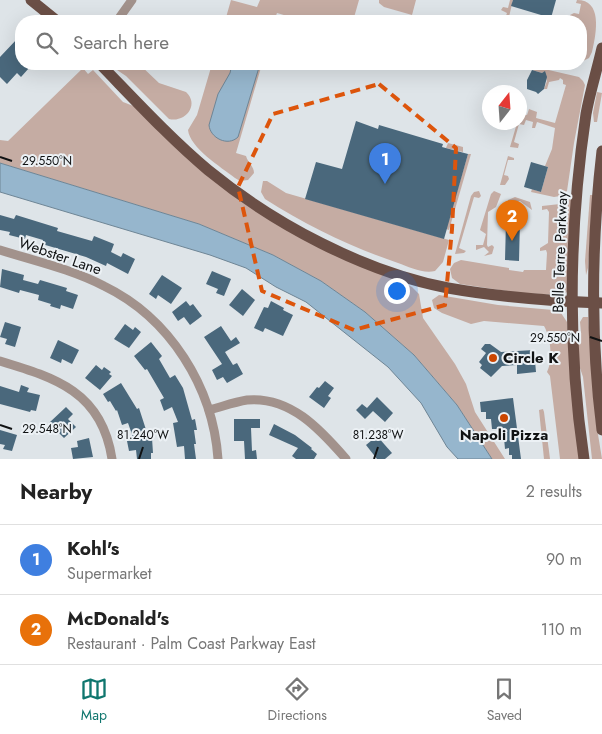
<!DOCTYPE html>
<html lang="en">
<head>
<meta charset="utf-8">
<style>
  :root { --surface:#fff; --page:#f2f2f2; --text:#222; --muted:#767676; --line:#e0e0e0; --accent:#0f766e }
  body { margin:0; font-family:Jost,sans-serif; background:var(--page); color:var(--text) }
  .compass { position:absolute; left:482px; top:85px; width:45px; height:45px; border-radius:50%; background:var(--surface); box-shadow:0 5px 20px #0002; rotate:17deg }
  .you { position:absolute; left:396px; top:290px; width:18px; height:18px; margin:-12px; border:4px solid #fff; border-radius:50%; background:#1a73e8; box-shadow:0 0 0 8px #1a73e833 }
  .badge { display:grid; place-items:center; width:32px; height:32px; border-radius:50%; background:var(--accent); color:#fff; font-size:16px; font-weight:700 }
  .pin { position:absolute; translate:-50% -41px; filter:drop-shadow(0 1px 2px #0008) }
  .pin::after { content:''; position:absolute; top:26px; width:18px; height:15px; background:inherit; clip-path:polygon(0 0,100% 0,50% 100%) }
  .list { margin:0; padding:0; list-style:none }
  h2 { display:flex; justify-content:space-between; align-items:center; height:65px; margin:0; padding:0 20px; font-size:21px }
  h2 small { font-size:16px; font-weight:400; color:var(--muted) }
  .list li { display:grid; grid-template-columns:32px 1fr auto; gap:15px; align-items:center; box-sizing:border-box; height:70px; padding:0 20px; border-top:1px solid var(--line) }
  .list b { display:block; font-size:19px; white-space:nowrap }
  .list p { margin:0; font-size:16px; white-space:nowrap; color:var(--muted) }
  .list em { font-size:16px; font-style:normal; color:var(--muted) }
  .icon { flex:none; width:28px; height:28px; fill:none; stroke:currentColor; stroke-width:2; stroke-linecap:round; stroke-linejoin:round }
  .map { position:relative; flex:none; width:602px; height:459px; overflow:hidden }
  .search { position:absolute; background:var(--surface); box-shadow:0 5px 20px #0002; left:15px; right:15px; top:15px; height:55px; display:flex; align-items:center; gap:12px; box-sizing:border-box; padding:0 18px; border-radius:20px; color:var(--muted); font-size:19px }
  .sheet { height:205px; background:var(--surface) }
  nav { display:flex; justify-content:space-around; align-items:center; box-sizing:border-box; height:70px; border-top:1px solid var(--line); background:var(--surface); font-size:14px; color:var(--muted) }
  nav a { display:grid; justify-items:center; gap:2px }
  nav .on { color:var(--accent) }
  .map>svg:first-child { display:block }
  .green { fill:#c5aca3 }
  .water { fill:#96b6cd; stroke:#6e8595 }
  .building { fill:#4a687c }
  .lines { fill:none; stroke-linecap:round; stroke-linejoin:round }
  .minor { stroke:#a2928c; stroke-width:9 }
  .major { stroke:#6b4f46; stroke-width:11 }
  .marked { fill:none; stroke:#dd550c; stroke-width:4; stroke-dasharray:10 6; stroke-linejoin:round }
  .ticks { fill:none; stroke:#101213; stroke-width:2 }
  .poi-dot { fill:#cb4600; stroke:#ecf1f5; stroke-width:2 }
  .labels { text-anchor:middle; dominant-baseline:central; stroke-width:4; stroke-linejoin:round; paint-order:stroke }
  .street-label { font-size:15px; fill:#101213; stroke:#ecf1f5 }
  .poi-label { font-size:15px; font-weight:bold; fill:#101213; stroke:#ecf1f5; text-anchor:start }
  .ticks-label { font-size:12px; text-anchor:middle; fill:#101213; stroke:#ecf1f5; stroke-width:4; stroke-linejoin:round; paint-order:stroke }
</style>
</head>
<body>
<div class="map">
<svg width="602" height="459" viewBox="0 0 602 459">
  <rect width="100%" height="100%" fill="#dee4e8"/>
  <g class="green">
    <polygon points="231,0 257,7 260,0 359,0 353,21 304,21 277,13 274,21 225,21"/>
    <polygon points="379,0 416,0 412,15 384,7 379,3"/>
    <polygon points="510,0 513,0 508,21 504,21 507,13 501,10 503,7 508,8"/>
    <path d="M577,0C602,0 597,31 592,52L589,58L581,62V21L571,18L570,15L574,13L579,14L581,4L576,3Z"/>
    <path d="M108,64H139L159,83L186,92C200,105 185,123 169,119L126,76Z"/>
    <path d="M212,64H262L236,153L246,156C248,163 254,166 254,173L248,180L240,181L235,178C221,167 190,148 188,130L197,115Z"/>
    <polygon points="83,68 88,74 93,70 123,102 136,107 218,183 412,287 419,294 423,318 455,364 466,384 475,412 505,459 492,459 457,405 414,355 365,312 321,281 273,255 199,224 0,163 0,140 8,141"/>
    <polygon points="533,68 539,69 540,68 579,77 583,81 585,85 574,143 567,191 560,196 554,197 531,192 532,189 541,192 548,167 545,166 552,149 555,128 537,122 535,128 532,128 533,122 526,120 524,125 519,124 514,142 519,144 518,148 510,147 517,123 520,122 520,113 527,115 529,109 537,112 536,118 555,123 566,85 563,84 563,80 560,78 559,80 549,82 547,89 544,89 547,81 544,72 542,73 532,70"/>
    <polygon points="597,92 602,93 597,122 594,122 593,113"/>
    <polygon points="448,143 463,147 463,152 446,148"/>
    <polygon points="468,154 471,154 449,230 446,229"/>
    <polygon points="508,156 514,158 514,160 508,160 504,175 508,176 509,179 505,185 500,185"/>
    <path d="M263,181H267L286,193L449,240L443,262L435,271C423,274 409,267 398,263C351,247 307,226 265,199L261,192Z"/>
    <polygon points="479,191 481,196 479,198 474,197 459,248 466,251 464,253 455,254 471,196 474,192"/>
    <polygon points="494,191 501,194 496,207 488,212 487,245 488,247 492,245 494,247 492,254 484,256 489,252 484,247 476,250 476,245 483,245 486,234 480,230 491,194"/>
    <polygon points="590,195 593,195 588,268 586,275 585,261"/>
    <polygon points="515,197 530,202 532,210 520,201 508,204 508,200"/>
    <polygon points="568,199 572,199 567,292 563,295 520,293 460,284 452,278 450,269 454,263 461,260 509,268 509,270 523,272 524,270 546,270 547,253 546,250 540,251 540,248 548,243 549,212 547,209 542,210 542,206 560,204"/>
    <path d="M439,295L498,305L553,310L561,313L567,322L580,459H560L550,376L547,372C553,360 551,338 544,326L484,321L471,324L442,313L434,308L432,300Z"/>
    <polygon points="583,317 588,317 596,422 602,459 592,459 583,377 578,362 576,333 581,333 580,322"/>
    <polygon points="543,409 544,412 550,459 544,459 539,410"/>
  </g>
  <g class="water">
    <path d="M232,64H260L238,137C228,147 210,138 209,125L218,94L230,73Z"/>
    <polygon points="0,163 199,224 273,255 321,281 365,312 414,355 457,405 492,459 458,459 447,447 421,403 388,367 306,302 276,287 246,268 210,255 0,192"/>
  </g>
  <g class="building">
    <polygon points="513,0 556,0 551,18 511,6"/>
    <polygon points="17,39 21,44 21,64 24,64 29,68 21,77 17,73 7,84 0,77 0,57"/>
    <polygon points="532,70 542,73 545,71 547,77 544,89 538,94 536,92 527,89 527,80"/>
    <polygon points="356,121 378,129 379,125 443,144 442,147 468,154 444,239 305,199 316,162 342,169"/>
    <polygon points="531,162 548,167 541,192 524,187"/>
    <polygon points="0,215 14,219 16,215 58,228 57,231 92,241 94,236 114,244 111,252 121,257 123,253 135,259 128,274 107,263 106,266 86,257 42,244 43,240 26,235 25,239 9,235 10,232 0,230"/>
    <polygon points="511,220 520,220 519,261 505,260 506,222 511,222"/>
    <polygon points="2,269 24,275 23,280 38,284 40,280 67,288 66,291 78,295 73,309 61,305 60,309 50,306 51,304 38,300 39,295 20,290 19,293 0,287"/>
    <polygon points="212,271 231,279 224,296 216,293 218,289 206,284"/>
    <polygon points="162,275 182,288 171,304 158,295 156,299 149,294"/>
    <polygon points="242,289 255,300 243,316 229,305"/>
    <polygon points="186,301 190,306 193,304 202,316 190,325 184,317 178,321 172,312"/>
    <polygon points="271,301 284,308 283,310 293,315 283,336 265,328 263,332 254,328 264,307 268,308"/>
    <polygon points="5,322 21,327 15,347 5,344 7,339 0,337"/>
    <polygon points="125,324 133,330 135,327 141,332 129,348 114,339"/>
    <polygon points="221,326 231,341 236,337 240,343 225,352 233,365 237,363 243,374 227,383 223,377 217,380 212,370 222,364 204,337"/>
    <polygon points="58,340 79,350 72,364 62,359 61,363 50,358"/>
    <polygon points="151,342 162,356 159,359 170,378 175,375 183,388 192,420 195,419 197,430 194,430 196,444 194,444 196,459 185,459 184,446 177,447 173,423 178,422 172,407 164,411 160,400 164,398 147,369 145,370 134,356"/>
    <polygon points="485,344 490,344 501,352 534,350 536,372 517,374 517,365 502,366 491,377 480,368 482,365 479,362 486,353 481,349"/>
    <polygon points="96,365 102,370 104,367 111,372 109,374 112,376 100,390 85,378"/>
    <polygon points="325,381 334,388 328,396 331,398 324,408 309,397 317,387 319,388"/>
    <polygon points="121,383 137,409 139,408 149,439 152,438 153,453 151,453 151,459 137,459 136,450 129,451 127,441 134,440 128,423 122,425 117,410 116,411 110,401 108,402 103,394"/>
    <polygon points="21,385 29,388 27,392 40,395 36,411 31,410 30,412 0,404 0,386 19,392"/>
    <polygon points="377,397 393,413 385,422 373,411 365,419 356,410 362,404 367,408"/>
    <polygon points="513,398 521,459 512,459 512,455 509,455 509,448 505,449 504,438 498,438 497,429 492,429 491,419 486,419 486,412 481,412 480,402"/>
    <polygon points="66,407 73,414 68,419 76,427 64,438 49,423"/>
    <polygon points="234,419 260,419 260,428 251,428 252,451 256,450 257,459 245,459 244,441 234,441"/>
    <polygon points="274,424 295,435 312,448 311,449 317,454 314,459 296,459 292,456 298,448 269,435"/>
    <polygon points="0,430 17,435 12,451 3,449 5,445 0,444"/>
    <polygon points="377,436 392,453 385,459 377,459 366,445"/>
    <polygon points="89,438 93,457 73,459 71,448 78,447 77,441"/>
  </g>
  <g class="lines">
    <g class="minor">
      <polyline points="117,21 132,0"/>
      <path d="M0,250C35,261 71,269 104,286C170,318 213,387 218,459"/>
      <path d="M0,361C56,378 102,392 112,459"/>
      <path d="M209,410C221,407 234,402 247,400C290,396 320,429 346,459"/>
    </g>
    <g class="major">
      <polyline points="31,0 57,21"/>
      <path d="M100,64C135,100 170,138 208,170C274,224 364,272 448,288C499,297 550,301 602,303"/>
      <path d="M602,151C591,246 590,335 602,430"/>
      <path d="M584,459C567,345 569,229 586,114C590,92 597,70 602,48"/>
    </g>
  </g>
  <path class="marked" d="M379,84L456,148L452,229L445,305L354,330L262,291L238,187L273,114Z"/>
  <path class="ticks" d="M0,157L12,161M590,337L602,341M0,425L12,429M139,459L143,447M374,459L378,447"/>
  <g class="poi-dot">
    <circle cx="493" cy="358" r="5"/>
    <circle cx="504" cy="418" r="5"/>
  </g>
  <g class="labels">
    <g class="street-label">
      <text transform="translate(560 252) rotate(-88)">Belle Terre Parkway</text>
      <text transform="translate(60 256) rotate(19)">Webster Lane</text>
    </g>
    <g class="poi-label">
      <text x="503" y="358">Circle K</text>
      <text x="504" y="435" text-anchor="middle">Napoli Pizza</text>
    </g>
  </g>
  <g class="ticks-label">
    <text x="47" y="165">29.550°N</text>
    <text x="555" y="342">29.550°N</text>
    <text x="47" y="433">29.548°N</text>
    <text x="143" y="439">81.240°W</text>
    <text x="378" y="439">81.238°W</text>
  </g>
</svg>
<svg class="compass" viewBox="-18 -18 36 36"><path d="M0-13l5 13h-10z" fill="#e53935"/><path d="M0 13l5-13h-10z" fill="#767676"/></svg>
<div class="you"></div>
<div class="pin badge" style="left:385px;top:184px;background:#3f7fe0">1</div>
<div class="pin badge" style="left:512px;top:241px;background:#e8710a">2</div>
<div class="search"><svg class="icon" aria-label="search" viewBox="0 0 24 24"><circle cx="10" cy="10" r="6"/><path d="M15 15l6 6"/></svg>Search here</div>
</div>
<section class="sheet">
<h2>Nearby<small>2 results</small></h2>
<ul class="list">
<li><span class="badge" style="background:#3f7fe0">1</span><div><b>Kohl's</b><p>Supermarket</p></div><em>90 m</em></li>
<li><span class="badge" style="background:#e8710a">2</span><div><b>McDonald's</b><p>Restaurant · Palm Coast Parkway East</p></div><em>110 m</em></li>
</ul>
</section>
<nav>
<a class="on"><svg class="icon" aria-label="map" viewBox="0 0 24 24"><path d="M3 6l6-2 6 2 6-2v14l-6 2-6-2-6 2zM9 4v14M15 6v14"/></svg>Map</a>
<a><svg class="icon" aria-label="directions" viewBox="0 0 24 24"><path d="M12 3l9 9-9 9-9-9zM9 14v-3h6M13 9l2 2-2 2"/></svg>Directions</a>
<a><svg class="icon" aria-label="saved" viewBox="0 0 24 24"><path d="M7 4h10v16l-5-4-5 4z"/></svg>Saved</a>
</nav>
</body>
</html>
